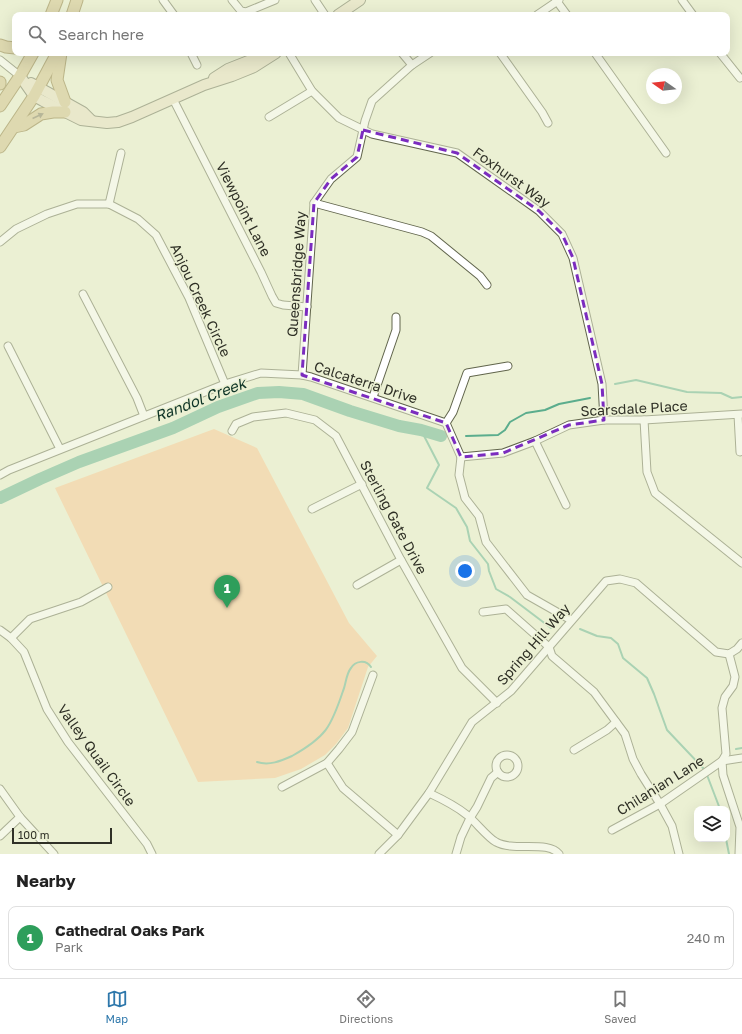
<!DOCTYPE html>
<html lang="en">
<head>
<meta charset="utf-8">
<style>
  :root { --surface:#fff; --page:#f2f2f2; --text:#222; --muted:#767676; --line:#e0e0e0; --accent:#2d77ab }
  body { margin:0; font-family:"Golos Text",sans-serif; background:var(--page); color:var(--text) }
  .controls { position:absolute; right:12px; bottom:12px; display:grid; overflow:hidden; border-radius:8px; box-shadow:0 4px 16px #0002 }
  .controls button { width:36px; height:36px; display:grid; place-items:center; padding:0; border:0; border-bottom:1px solid var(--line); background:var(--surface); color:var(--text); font:20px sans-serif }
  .compass { position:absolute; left:646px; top:68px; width:36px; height:36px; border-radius:50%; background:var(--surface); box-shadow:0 4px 16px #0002; rotate:284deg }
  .scale { position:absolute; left:12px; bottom:10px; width:100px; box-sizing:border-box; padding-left:4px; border:2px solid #2f3026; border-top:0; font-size:11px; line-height:14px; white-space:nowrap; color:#2f3026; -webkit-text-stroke:3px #ebf0d3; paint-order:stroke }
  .you { position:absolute; left:465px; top:571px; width:14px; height:14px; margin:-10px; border:3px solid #fff; border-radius:50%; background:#1a73e8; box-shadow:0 0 0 6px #1a73e833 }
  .badge { display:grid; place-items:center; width:26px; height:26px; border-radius:50%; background:var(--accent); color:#fff; font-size:13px; font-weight:700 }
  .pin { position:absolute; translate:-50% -33px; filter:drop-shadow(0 1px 2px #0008) }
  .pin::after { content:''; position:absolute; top:21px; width:14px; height:12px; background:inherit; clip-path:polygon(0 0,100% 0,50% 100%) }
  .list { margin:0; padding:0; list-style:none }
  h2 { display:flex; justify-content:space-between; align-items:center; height:52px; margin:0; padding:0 16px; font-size:17px }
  h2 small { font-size:13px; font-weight:400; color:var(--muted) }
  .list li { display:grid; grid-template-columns:26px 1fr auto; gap:12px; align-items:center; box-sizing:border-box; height:64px; margin:0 8px 8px; padding:0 8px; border:1px solid var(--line); border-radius:8px }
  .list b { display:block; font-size:15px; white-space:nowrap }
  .list p { margin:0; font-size:13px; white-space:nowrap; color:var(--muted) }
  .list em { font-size:13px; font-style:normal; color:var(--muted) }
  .icon { flex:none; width:22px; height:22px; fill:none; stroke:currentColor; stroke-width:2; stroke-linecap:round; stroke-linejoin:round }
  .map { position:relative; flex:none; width:742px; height:854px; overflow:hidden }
  .search { position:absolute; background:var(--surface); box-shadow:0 4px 16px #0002; left:12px; right:12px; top:12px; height:44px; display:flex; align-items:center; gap:10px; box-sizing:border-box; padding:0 14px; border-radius:8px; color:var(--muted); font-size:15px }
  .sheet { height:124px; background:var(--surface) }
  nav { display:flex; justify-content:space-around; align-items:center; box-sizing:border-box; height:56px; border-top:1px solid var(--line); background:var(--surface); font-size:11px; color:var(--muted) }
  nav a { display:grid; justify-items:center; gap:2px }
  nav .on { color:var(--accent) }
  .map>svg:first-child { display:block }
  .green { fill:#fbc490 }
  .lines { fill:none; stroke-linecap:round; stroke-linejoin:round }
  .stream { stroke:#5bad8d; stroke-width:2 }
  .river { stroke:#5bad8d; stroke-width:12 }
  .street-casing { stroke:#61654c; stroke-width:9 }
  .secondary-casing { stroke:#61654c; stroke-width:12 }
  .primary-casing { stroke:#826e2f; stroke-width:13 }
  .street { stroke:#fff; stroke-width:7 }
  .secondary { stroke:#e7dec2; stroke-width:10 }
  .primary { stroke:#cfbc85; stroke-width:11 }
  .oneway { fill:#776f51 }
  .marked { fill:none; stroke:#7b2cbf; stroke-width:3; stroke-dasharray:8 5; stroke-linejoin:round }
  .labels { text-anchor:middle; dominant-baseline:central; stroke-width:3; stroke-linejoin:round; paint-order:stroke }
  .street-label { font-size:14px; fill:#2f3026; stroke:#ebf0d3 }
  .water-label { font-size:15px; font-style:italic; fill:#0d3326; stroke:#ebf0d3 }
</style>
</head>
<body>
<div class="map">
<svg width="742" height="854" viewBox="0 0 742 854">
  <rect width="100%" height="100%" fill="#ebf0d3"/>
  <polygon class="green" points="214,429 257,448 349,623 377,656 368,667 348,728 336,744 325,755 301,769 275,778 198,782 55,488"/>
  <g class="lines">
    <g class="stream">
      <polyline points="615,384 636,380 687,392 721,393 732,398 742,397"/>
      <polyline points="421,430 439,465 427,488 456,508 467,527 470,541 488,564 489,571 496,589 510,597 551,628"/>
      <polyline points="466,436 498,435 505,430 510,422 526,413 545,410 559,404 590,398"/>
      <polyline points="580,629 597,636 611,638 618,644 623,658 647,678 654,694 667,730 703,768"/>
      <polyline points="736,749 742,748"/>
      <path d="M257,762C269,766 281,761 292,756C326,737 331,727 343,691C346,684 346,674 351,668C355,661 366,659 371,667"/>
      <polyline points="707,775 720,809"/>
      <polyline points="726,839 729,854"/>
    </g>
    <polyline class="river" points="0,498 40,479 79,462 173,428 218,407 258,393 279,392 303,394 350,411 399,426 421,430 441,436"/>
    <defs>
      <g id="street">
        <polyline points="163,0 174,15"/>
        <polyline points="232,0 241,11 246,12 275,0"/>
        <polyline points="315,0 325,15"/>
        <polyline points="556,0 567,15"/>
        <polyline points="682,0 693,15"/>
        <polyline points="537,15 559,0"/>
        <polyline points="191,53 197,65"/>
        <polyline points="289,53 312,91 339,118 372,134 457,153 539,211 562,234 573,258 602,384 604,420"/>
        <polyline points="402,53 412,65"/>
        <polyline points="500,53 542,112 548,123"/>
        <polyline points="595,53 666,153"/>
        <polyline points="720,53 740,78"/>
        <polyline points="0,60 20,76"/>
        <polyline points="173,99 261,272 272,296 276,303 283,305 307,307"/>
        <polyline points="269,117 312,91"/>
        <polyline points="314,203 422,232 431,236 480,276 487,285"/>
        <polyline points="109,204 121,153"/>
        <polyline points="0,242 16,229 47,214 77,204 109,204 138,219 156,235 189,298 225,384"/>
        <polyline points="83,294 137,398 144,416"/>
        <polyline points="8,346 60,449"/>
        <polyline points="302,375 314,203 331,179 357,157 365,121 372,101 412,65 430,53"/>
        <polyline points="373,397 396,330 396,317"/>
        <polyline points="738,415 740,452"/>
        <polyline points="644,420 647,472 655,493 742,563"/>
        <polyline points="446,423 453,412 467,373 508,366"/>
        <polyline points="232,431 236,424 253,417 286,413 315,420 336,436 401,560 462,668 497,703"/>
        <polyline points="535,441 566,505"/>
        <polyline points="461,457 503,453 535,441 569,425 604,420 644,420 742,414"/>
        <polyline points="0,475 9,470 225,384 261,373 302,375 311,377 446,423 461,457 459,475 465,498 479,516 486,542 527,595 571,620"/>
        <polyline points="312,509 362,484"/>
        <polyline points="357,585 401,560"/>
        <polyline points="483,612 506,609 549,647 552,656 594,692 625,734 633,759 641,774 660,804 672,826 679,854"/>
        <polyline points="0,630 11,638 24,652 47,709 68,742 147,844 152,854"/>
        <polyline points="11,638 30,619 81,602 108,587"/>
        <polyline points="729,654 735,677 733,686 725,697 722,708 726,754 722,761 723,775 740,827 739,854"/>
        <polyline points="574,750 607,730 616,722"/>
        <circle cx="507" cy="766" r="11"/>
        <polyline points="327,763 343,788 398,835"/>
        <polyline points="282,787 327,763 339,749 352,732 373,675"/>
        <polyline points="0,789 20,817 54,854"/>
        <path d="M429,793C442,799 456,806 467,815C475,821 488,838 496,842C514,852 548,840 559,854"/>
        <polyline points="612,830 660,804 722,761 742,758"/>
        <polyline points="0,836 20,817"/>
        <polyline points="379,854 398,835 429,793 472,722 511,691 606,581 620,579 636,583 716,652 729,654 737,649 742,643"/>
        <polyline points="456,854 461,837 470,818 477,807 491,778 498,772"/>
      </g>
      <g id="secondary">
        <polyline points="338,15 360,0"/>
        <polyline points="20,76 34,96 43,101 81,120 107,123 118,122 132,117 204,85 232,76 254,67 276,53"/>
        <polyline points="214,78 228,69 266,54"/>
        <polyline points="31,83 83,112 92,121"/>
      </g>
      <g id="primary">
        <polyline points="51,15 57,0"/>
        <polyline points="72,15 77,0"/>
        <polyline points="0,45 6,47 15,48"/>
        <polyline points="61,53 57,80 65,102"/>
        <polyline points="0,82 0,84"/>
        <polyline points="0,106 20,76 33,53"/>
        <polyline points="14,127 24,125 41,114 53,112 65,112"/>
        <polyline points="0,147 34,96 57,53"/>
      </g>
    </defs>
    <use href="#street" class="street-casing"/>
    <use href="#secondary" class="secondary-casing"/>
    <use href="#primary" class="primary-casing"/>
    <use href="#street" class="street"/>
    <use href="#secondary" class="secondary"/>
    <use href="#primary" class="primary"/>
  </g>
  <defs><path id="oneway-solid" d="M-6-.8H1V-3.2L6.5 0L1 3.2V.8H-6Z"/></defs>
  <use class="oneway" href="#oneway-solid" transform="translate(38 116) rotate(-25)"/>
  <path d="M0 0H742V854H0ZM363,130L457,153L539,211L562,234L573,258L602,384L604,420L569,425L503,453L461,457L446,423L302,375L314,203L331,179L357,157Z" fill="#ebf0d3" fill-opacity=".55" fill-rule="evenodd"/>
  <path class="marked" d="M363,130L457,153L539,211L562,234L573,258L602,384L604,420L569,425L503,453L461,457L446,423L302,375L314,203L331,179L357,157Z"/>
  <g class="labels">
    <g class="street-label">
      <text transform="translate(512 177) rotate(36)">Foxhurst Way</text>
      <text transform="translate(244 209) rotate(63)">Viewpoint Lane</text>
      <text transform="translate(296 274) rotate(-86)">Queensbridge Way</text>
      <text transform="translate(201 300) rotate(65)">Anjou Creek Circle</text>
      <text transform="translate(366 382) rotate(18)">Calcaterra Drive</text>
      <text transform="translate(634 408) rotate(-3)">Scarsdale Place</text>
      <text transform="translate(394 517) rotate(62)">Sterling Gate Drive</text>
      <text transform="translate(533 644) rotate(-49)">Spring Hill Way</text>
      <text transform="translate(97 755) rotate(54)">Valley Quail Circle</text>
      <text transform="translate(660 785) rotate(-32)">Chilanian Lane</text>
    </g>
    <g class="water-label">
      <text transform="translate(200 399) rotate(-21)">Randol Creek</text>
    </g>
  </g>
</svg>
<div class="controls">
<button><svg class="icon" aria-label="layers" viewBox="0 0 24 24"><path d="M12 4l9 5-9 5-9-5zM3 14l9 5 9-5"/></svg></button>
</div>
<svg class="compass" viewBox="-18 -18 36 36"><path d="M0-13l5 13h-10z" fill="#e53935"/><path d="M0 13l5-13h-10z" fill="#767676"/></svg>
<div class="scale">100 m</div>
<div class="you"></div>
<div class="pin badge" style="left:227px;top:608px;background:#2e9e5b">1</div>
<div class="search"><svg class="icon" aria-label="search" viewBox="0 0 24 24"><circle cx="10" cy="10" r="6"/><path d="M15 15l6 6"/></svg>Search here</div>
</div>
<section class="sheet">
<h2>Nearby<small></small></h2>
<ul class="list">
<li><span class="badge" style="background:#2e9e5b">1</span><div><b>Cathedral Oaks Park</b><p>Park</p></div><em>240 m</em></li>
</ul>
</section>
<nav>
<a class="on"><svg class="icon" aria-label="map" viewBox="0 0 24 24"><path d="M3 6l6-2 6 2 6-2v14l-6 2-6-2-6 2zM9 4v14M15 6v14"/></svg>Map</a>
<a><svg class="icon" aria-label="directions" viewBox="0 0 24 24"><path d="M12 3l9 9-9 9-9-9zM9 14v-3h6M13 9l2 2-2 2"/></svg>Directions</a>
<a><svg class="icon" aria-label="saved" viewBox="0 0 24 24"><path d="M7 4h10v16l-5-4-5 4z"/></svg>Saved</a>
</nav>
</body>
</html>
